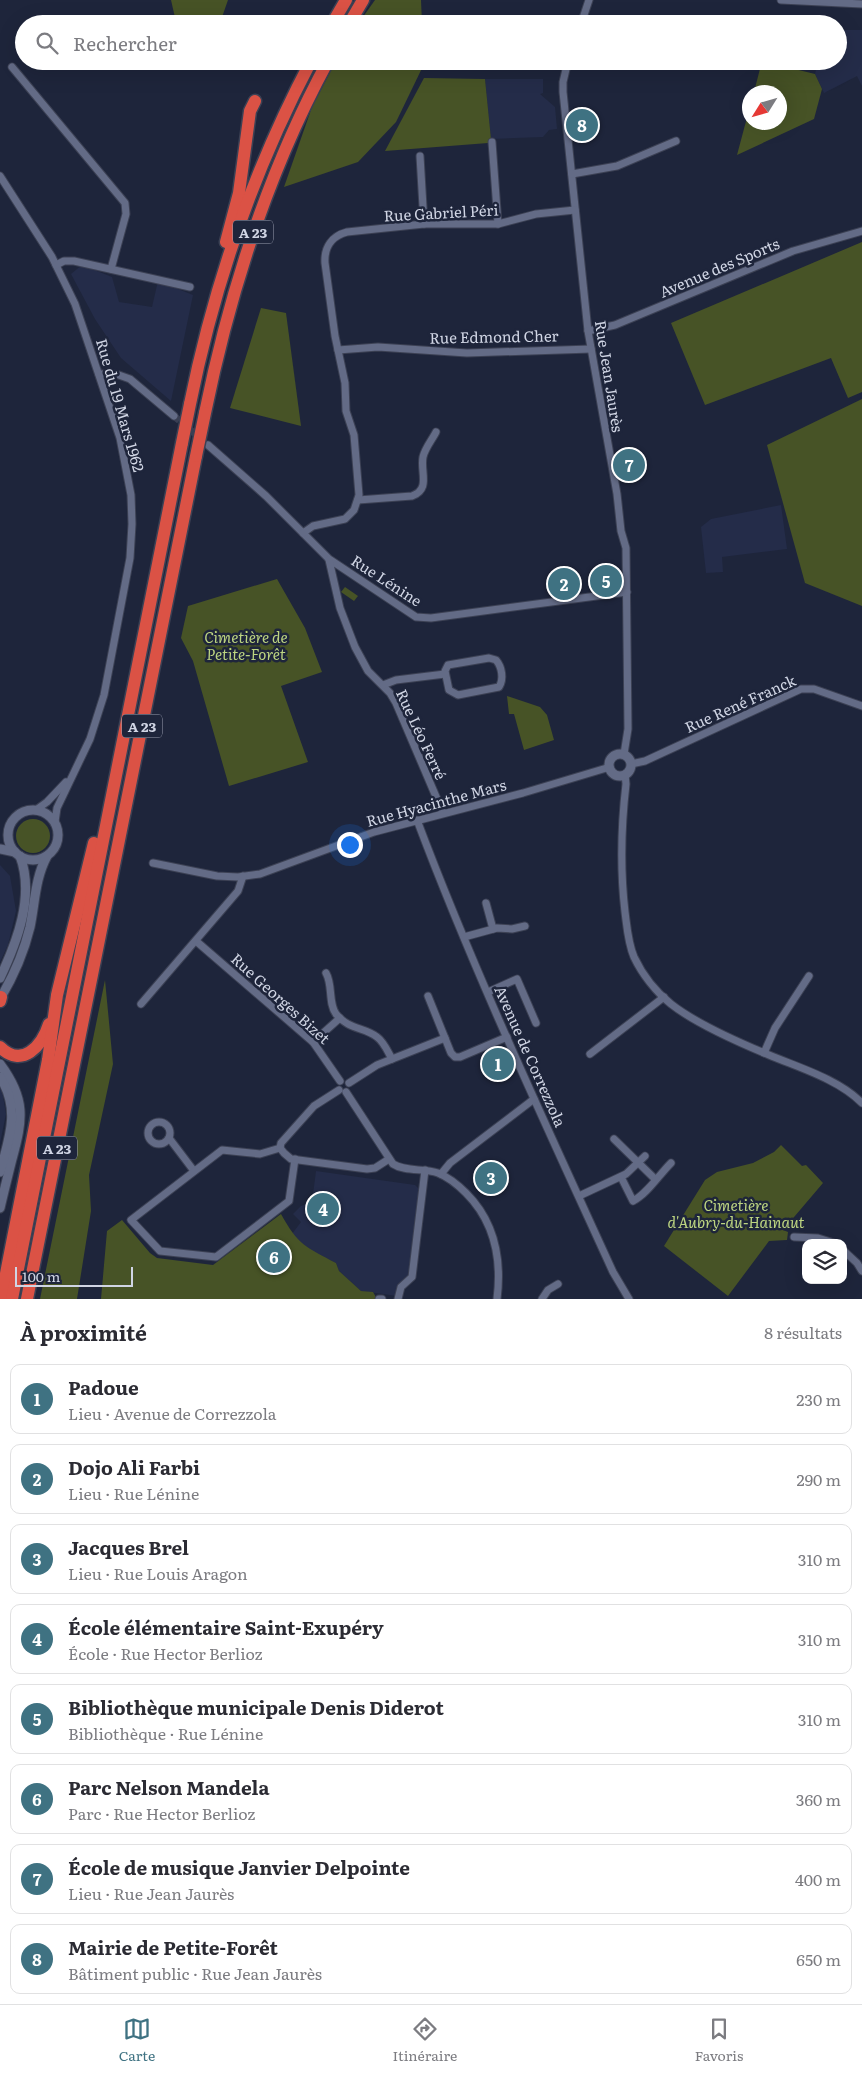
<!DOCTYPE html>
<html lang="fr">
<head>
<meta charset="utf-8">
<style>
  :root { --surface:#fff; --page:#f2f2f3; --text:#2b2b33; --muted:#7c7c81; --line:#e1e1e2; --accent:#3f7282 }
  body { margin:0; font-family:Literata,serif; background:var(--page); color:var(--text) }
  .controls { position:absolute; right:15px; bottom:15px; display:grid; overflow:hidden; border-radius:10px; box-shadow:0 5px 20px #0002 }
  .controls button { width:45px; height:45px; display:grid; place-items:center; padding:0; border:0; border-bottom:1px solid var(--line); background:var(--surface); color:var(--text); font:25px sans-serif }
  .compass { position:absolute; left:742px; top:85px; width:45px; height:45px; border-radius:50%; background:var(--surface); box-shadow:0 5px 20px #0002; rotate:233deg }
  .scale { position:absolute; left:15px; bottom:12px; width:118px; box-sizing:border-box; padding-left:5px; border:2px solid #d0d5e4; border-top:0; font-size:14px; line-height:18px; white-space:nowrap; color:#d0d5e4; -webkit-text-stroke:4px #1e253b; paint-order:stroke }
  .you { position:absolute; left:349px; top:844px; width:18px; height:18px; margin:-12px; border:4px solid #fff; border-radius:50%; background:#1a73e8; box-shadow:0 0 0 8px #1a73e833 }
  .badge { display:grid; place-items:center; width:32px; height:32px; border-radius:50%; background:var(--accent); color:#fff; font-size:16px; font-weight:700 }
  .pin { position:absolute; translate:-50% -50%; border:2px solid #fff; box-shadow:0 1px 5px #0006 }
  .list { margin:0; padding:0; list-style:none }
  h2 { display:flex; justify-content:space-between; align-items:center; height:65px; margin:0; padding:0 20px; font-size:21px }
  h2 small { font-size:16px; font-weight:400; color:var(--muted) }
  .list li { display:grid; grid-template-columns:32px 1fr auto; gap:15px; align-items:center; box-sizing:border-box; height:70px; margin:0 10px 10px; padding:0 10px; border:1px solid var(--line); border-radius:10px }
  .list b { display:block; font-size:19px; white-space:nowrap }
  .list p { margin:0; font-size:16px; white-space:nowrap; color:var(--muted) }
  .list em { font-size:16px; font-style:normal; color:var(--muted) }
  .icon { flex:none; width:28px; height:28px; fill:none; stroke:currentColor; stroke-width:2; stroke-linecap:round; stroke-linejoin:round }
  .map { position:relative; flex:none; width:862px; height:1299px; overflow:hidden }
  .search { position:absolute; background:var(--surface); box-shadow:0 5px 20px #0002; left:15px; right:15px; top:15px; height:55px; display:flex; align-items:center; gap:12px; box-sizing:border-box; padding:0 18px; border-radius:28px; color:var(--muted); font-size:19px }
  .sheet { height:705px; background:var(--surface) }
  nav { display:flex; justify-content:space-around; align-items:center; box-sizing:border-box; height:70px; border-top:1px solid var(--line); background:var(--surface); font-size:14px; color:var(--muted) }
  nav a { display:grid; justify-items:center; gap:2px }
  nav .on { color:var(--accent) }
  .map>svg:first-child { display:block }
  .built { fill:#242c49 }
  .green { fill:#475326 }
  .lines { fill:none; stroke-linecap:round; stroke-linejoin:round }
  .minor-tunnel { stroke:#393f54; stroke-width:7; stroke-dasharray:7 3.5; stroke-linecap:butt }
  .minor-casing { stroke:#3c4154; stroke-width:9 }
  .tertiary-casing { stroke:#3c4154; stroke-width:11 }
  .motorway-casing { stroke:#3c4154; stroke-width:15 }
  .minor { stroke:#636b86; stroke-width:7 }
  .tertiary { stroke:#636b86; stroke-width:9 }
  .motorway { stroke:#db5245; stroke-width:12 }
  .motorway-bridge-casing { stroke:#3c4154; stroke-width:15; stroke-linecap:butt }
  .motorway-bridge { stroke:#db5245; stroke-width:12 }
  .labels { text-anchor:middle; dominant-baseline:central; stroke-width:5; stroke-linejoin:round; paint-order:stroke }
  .shield { fill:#1e253b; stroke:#9ba0b1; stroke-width:1 }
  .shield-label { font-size:14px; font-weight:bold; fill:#d0d5e4 }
  .street-label { font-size:15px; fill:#d0d5e4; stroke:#1e253b }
  .park-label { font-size:15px; font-style:italic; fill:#bdd581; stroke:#1e253b }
</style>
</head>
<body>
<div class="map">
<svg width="862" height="1299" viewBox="0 0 862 1299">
  <rect width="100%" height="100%" fill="#1e253b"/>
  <g class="built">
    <polygon points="838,30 862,30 862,86 857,76 824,93 815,74 818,61 838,61"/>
    <polygon points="485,79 543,79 543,93 540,94 555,107 557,129 549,130 543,137 491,139"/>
    <polygon points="82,265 112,277 119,302 152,307 158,281 193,295 171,401 121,358 95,319 71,274"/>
    <polygon points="781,505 787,549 722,557 723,572 706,573 701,527 711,519"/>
    <polygon points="0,865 10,876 16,911 8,945 0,962"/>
    <polygon points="0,1087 2,1090 6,1114 0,1143"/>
    <polygon points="316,1171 415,1185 419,1189 414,1227 416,1230 412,1260 410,1262 410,1277 398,1284 397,1296 361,1291 339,1271 336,1263 309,1250 292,1234 301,1222 293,1214 301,1206 312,1202"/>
  </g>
  <g class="green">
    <polygon points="171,0 228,0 221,20 176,22"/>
    <polygon points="375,0 421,0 422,24 358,24"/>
    <polygon points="336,61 424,61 424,64 396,122 358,162 284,187 312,107"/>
    <polygon points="762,61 815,74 822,89 814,119 737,155 749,110 750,122 780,122 780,92 754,92"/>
    <polygon points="424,78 485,79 491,139 488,143 385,151"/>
    <polygon points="862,242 862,392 848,398 831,358 705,405 671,323"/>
    <polygon points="261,308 286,313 301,426 230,408"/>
    <polygon points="862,399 862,606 805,583 767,445"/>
    <polygon points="277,579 305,628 322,672 281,686 308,762 229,786 193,661 181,638 188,606"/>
    <polygon points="345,587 358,596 354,601 341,592"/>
    <polygon points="507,696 540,707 547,715 554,740 524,750 514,714 509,714"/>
    <circle cx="33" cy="836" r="17"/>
    <polygon points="105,980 113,1064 89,1175 91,1211 77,1299 40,1299"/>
    <polygon points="781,1145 802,1166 806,1165 823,1183 783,1230 788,1232 787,1240 769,1241 728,1296 664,1246 705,1180 717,1172 753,1163 774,1152"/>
    <path d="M281,1214C298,1245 306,1247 336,1263L339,1271L361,1291L373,1292L377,1299H101L107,1231L122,1220L150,1253L157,1258L213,1265Z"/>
  </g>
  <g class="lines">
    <polyline class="minor-tunnel" points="174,416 200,438"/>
    <defs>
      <g id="minor">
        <polyline points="781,0 862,4"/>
        <polyline points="581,24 589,0"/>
        <polyline points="568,61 563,82 563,92 588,331 617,494 621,531 626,548 628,729 624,754"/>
        <polyline points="12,67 125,203 126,214 111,269"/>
        <polyline points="492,142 498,224"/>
        <polyline points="420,156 424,224"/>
        <polyline points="572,174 617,166 676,141"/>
        <polyline points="0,176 52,257 75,304 120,438 131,495 132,524 130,558 104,695 90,739 57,808 55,822"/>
        <polyline points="56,265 64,261 74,261 190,287"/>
        <polyline points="588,331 615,325 793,251 862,231"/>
        <polyline points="338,350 378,347 467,353 591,349"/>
        <polyline points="99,374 116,374 130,379 174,416"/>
        <polyline points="208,445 266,496 329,559 416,617 431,618 627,592"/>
        <path d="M358,500L412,496C431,489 420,472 423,457C425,448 432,440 436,432"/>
        <path d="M303,533L313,526L345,519L354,510L359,495L354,435L346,411L345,383L335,336L325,263C324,247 332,236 347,232L424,224H498L536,214L575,210"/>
        <polyline points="329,560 340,608 355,647 368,671 390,693 396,703 443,813"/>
        <path d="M489,658L496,660C502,667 504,679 499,687L458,695L449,690L445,671L448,665Z"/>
        <polyline points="383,685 396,680 445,674"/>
        <polyline points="631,764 645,761 801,689 814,689 862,706"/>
        <path d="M625,774L626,784C621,827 620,869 625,912C627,927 628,943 634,957C642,974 656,992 671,1004C695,1023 740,1043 769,1055C800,1068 838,1079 862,1103"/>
        <polyline points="36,810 47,802 66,782"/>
        <path d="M417,820C475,974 545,1123 613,1272L629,1299"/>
        <polyline points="153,863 217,876 238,877 260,874 374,832 523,793 610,767"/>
        <polyline points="486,903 493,929"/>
        <polyline points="464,937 497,928 512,929 525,926"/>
        <polyline points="196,941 313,1042 340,1081"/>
        <path d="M326,973C333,985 328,1003 336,1014C349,1030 364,1027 377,1037C384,1042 388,1052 392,1059"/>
        <polyline points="488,992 517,979 536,1023"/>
        <polyline points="428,996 451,1053 455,1057 460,1057 507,1037"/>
        <polyline points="141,1004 238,891 243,876"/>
        <polyline points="313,1042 340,1018"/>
        <polyline points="764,1053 775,1028 809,976"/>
        <polyline points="590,1054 664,997"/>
        <polyline points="349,1083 377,1065 445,1038"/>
        <path d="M346,1092L393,1164C405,1172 424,1168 438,1173C448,1177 458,1185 466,1193C495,1222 502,1259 497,1299"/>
        <circle cx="159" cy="1133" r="11"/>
        <polyline points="169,1138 194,1171"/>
        <polyline points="614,1139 655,1179"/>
        <polyline points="280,1148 260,1154 222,1150 131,1220 160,1251 216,1257 289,1201 295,1159"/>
        <polyline points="280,1148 284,1153 291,1159 367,1169 375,1168 389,1159"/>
        <polyline points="280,1148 281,1143 314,1106 339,1090"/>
        <polyline points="441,1174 450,1163 534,1099"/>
        <path d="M621,1177L633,1201C647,1194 659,1175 671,1163"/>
        <polyline points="579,1196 626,1174 645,1156"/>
        <polyline points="794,1237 818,1238 834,1243"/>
        <polyline points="843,1250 857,1263 862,1271"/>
        <polyline points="379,1299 382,1299"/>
        <polyline points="398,1299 401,1287 412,1277 425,1170"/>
        <polyline points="542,1299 548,1290 558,1284"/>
      </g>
      <g id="tertiary">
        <circle cx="620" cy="765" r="11"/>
        <circle cx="33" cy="835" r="25"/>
        <polyline points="0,849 15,852"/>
        <path d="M0,978C17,942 35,896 20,856"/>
        <path d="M0,999C13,977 24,952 30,927C35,903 35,878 47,856"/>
        <path d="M0,1064C26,1099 23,1119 12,1159C8,1175 4,1191 0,1208"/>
        <path d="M0,1077C21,1109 9,1139 0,1172"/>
      </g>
      <g id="motorway">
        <polyline points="332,24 346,0"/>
        <polyline points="349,24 363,0"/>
        <polyline points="226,242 239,193 250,111 255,101"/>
        <path d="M190,404C214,285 254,169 311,61"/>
        <path d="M205,413C230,291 268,171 328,61"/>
        <polyline points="0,1001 1,997"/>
        <path d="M0,1047C22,1069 42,1046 49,1024"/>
        <polyline points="1,1299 48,1060 57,995 94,843"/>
        <path d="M12,1299C69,1014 123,728 182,443"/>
        <polyline points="27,1299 196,456"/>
      </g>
    </defs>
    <use href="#minor" class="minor-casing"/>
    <use href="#tertiary" class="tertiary-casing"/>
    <use href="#motorway" class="motorway-casing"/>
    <use href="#minor" class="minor"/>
    <use href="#tertiary" class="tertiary"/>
    <use href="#motorway" class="motorway"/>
    <defs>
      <g id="motorway-bridge">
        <polyline points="182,443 190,404"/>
        <polyline points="196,456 205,413"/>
      </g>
    </defs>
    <use href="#motorway-bridge" class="motorway-bridge-casing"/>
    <use href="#motorway-bridge" class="motorway-bridge"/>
  </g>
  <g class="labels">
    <g class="shield">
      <rect x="233" y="220.5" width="40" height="23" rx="4"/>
      <rect x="122" y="714.5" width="40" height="23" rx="4"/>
      <rect x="37" y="1136.5" width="40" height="23" rx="4"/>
    </g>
    <g class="shield-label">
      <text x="253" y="232">A 23</text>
      <text x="142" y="726">A 23</text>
      <text x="57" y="1148">A 23</text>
    </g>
    <g class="street-label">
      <text transform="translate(441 212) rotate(-3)">Rue Gabriel Péri</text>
      <text transform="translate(719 267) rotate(-23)">Avenue des Sports</text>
      <text transform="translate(494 336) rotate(-1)">Rue Edmond Cher</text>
      <text transform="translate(610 376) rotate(81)">Rue Jean Jaurès</text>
      <text transform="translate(121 405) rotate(74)">Rue du 19 Mars 1962</text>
      <text transform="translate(387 580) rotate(33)">Rue Lénine</text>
      <text transform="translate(740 703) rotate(-24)">Rue René Franck</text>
      <text transform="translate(422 734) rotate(65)">Rue Léo Ferré</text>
      <text transform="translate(436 802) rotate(-15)">Rue Hyacinthe Mars</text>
      <text transform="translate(281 998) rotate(42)">Rue Georges Bizet</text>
      <text transform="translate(531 1056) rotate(66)">Avenue de Correzzola</text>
    </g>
    <g class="park-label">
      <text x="246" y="636">Cimetière de<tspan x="246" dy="17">Petite-Forêt</tspan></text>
      <text x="736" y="1204">Cimetière<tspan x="736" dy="17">d'Aubry-du-Hainaut</tspan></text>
    </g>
  </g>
</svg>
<div class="controls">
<button><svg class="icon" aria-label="layers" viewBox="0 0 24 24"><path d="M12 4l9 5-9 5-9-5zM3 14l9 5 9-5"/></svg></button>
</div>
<svg class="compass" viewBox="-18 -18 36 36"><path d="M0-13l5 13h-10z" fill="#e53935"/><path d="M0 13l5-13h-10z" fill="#7c7c81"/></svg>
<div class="scale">100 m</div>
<div class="you"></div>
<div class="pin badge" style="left:498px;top:1064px">1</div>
<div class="pin badge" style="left:564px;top:584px">2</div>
<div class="pin badge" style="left:491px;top:1178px">3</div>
<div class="pin badge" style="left:323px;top:1209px">4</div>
<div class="pin badge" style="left:606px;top:581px">5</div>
<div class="pin badge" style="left:274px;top:1257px">6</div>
<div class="pin badge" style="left:629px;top:465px">7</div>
<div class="pin badge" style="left:582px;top:125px">8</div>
<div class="search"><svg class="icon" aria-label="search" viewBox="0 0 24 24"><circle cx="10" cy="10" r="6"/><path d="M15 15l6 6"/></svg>Rechercher</div>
</div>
<section class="sheet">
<h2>À proximité<small>8 résultats</small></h2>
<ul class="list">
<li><span class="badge">1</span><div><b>Padoue</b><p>Lieu · Avenue de Correzzola</p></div><em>230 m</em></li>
<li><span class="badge">2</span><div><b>Dojo Ali Farbi</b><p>Lieu · Rue Lénine</p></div><em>290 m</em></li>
<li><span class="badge">3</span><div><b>Jacques Brel</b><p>Lieu · Rue Louis Aragon</p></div><em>310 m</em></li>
<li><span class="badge">4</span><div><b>École élémentaire Saint-Exupéry</b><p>École · Rue Hector Berlioz</p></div><em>310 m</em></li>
<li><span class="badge">5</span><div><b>Bibliothèque municipale Denis Diderot</b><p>Bibliothèque · Rue Lénine</p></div><em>310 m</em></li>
<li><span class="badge">6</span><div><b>Parc Nelson Mandela</b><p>Parc · Rue Hector Berlioz</p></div><em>360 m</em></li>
<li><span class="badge">7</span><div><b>École de musique Janvier Delpointe</b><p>Lieu · Rue Jean Jaurès</p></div><em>400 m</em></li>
<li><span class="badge">8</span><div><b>Mairie de Petite-Forêt</b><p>Bâtiment public · Rue Jean Jaurès</p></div><em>650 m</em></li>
</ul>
</section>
<nav>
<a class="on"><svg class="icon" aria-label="map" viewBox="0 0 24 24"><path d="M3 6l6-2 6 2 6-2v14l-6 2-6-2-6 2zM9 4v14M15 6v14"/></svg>Carte</a>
<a><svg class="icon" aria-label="directions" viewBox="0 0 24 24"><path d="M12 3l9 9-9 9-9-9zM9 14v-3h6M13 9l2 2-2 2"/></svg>Itinéraire</a>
<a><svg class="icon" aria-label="saved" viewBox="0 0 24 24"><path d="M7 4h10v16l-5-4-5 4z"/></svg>Favoris</a>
</nav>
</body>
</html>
